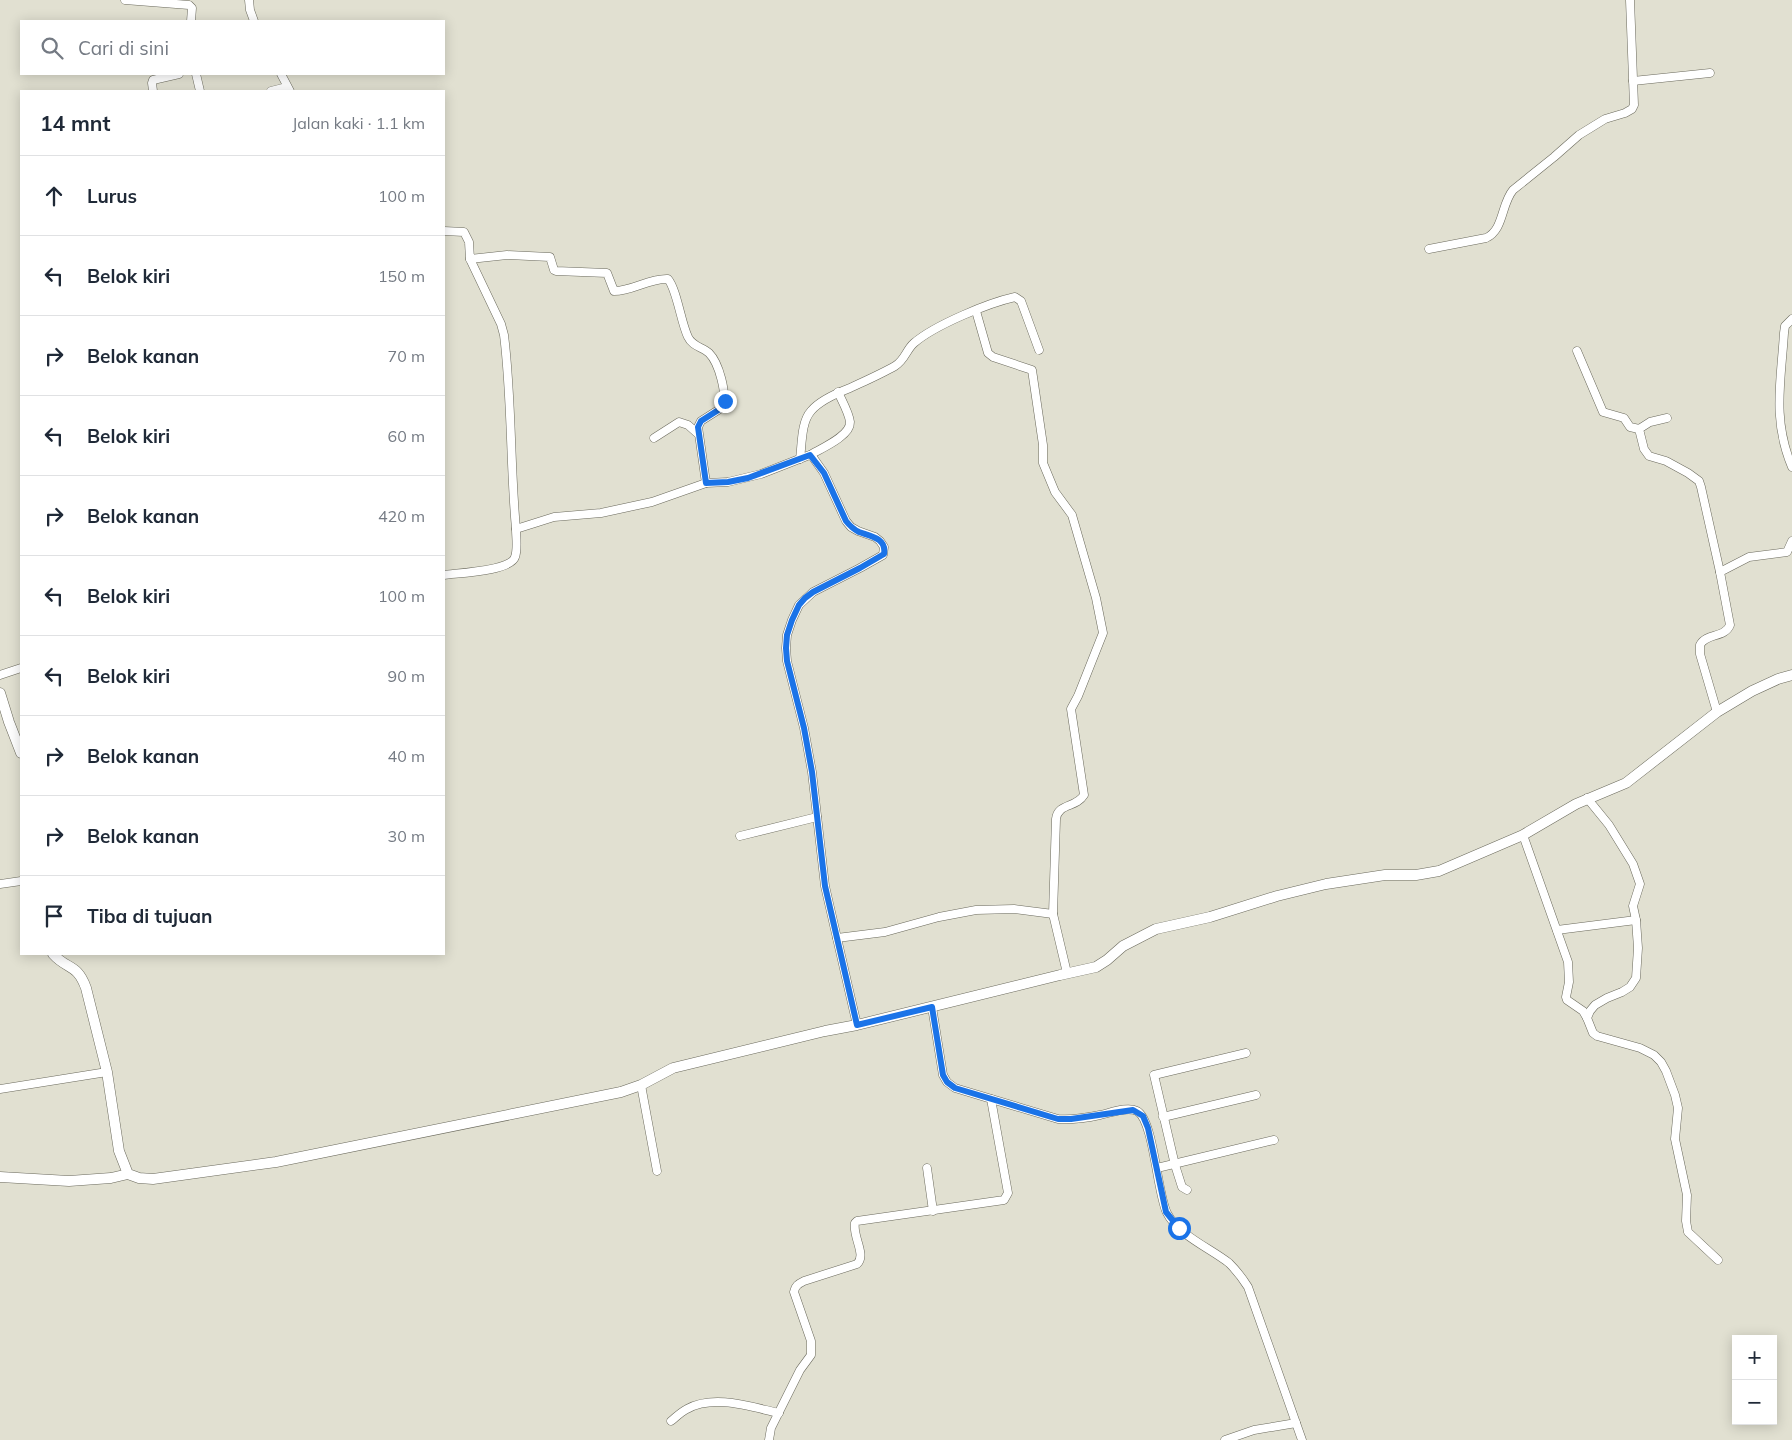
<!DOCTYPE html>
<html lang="id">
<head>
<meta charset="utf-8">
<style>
  :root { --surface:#fff; --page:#f2f2f3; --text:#1f2937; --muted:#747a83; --line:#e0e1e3 }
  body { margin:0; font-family:Mulish,sans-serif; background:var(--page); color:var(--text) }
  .controls { position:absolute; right:15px; bottom:15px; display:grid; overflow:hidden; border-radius:0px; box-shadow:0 2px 12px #0003 }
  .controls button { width:45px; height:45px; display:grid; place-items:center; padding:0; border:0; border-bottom:1px solid var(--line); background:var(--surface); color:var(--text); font:25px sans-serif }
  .stop { position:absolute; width:15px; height:15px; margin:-11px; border:4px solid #1a73e8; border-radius:50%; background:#fff }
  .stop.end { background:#1a73e8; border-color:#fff; box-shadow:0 1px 5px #0008 }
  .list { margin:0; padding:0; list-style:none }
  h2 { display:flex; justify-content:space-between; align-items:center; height:65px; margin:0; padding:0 20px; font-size:21px }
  h2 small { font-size:16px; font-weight:400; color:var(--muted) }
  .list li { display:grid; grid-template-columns:32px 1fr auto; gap:15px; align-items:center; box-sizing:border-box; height:80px; padding:0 20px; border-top:1px solid var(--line) }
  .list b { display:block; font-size:19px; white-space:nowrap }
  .list em { font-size:16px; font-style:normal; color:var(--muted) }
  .icon { flex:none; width:28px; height:28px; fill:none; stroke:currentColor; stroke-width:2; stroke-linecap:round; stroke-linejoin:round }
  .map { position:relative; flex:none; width:1792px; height:1440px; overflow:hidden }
  .search { position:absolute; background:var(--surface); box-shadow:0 2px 12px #0003; left:20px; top:20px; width:425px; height:55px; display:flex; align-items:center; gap:12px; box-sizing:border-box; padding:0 18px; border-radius:0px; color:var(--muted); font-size:19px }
  .panel { position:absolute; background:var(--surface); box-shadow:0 2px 12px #0003; left:20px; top:90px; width:425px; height:865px; border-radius:0px }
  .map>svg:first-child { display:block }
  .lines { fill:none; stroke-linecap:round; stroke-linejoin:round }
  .minor-casing { stroke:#6a695c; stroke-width:9 }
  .tertiary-casing { stroke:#6a695c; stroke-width:11 }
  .minor { stroke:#fff; stroke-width:8 }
  .tertiary { stroke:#fff; stroke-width:10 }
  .route { stroke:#1a73e8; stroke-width:6 }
</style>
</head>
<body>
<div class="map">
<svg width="1792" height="1440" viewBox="0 0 1792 1440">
  <rect width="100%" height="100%" fill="#e1e0d1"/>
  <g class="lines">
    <defs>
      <g id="minor">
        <polyline points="125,0 189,5 192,8 191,21"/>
        <polyline points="249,0 250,10 254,21"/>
        <polyline points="196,74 200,91"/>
        <polyline points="281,74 290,91"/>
        <polyline points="1633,81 1710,73"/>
        <polyline points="153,91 152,83 153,80 179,74"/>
        <polyline points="271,91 287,87"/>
        <path d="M444,231L464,232L469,242L470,259L507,255L550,257L554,270L556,271L607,273L614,291C633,291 649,278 668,279C677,290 681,323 688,337C692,346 702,347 709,353C719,363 727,393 723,407L701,421L698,427L706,483"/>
        <path d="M1429,249L1486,238C1504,230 1501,204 1513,190L1554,157L1579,135L1605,119L1625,113L1632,109L1634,105L1630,0"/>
        <path d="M470,259L501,324L504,335C512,399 510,464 516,529"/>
        <path d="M976,311L988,353L993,357L1032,370L1043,445V463L1055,492L1072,515L1096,598L1103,633L1078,696L1071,709L1084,795C1076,808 1058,803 1056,819L1053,914L1067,973"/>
        <path d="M1792,319L1785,326L1784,333C1781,382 1772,419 1792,467"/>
        <polyline points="1577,351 1603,412 1624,418 1630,427 1639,429"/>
        <polyline points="1667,418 1650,422 1639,429 1644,449 1649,456 1666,461 1688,473 1699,481 1701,487 1720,572"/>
        <polyline points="654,438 679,422 688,425 697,433"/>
        <path d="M810,455C820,449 851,436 850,422C849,413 842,401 838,392"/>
        <path d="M800,459C802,445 801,422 811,411C820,400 837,393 850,388C865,381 881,374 895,366C905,360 906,350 914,343C935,325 988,303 1015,297L1021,301L1039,350"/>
        <path d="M444,575C458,573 511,571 515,557C518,549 516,537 516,529L554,517L601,513L652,502L706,483L728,482L761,474L807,456L810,455L812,456L824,473L846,521L851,527L858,531L875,537L880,541L884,547L883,555L860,568L813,592L799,605L792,620L787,635L786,648L787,661L804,728L812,772L825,886L857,1025"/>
        <polyline points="0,675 21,668"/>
        <path d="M1717,712L1700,654V645C1706,633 1725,638 1730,625L1720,572L1749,557L1787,552L1792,541"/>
        <polyline points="1587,798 1609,825 1633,864 1640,884 1633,906 1636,920 1638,948 1636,978 1630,987 1622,992 1607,998 1595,1005 1590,1011 1587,1018 1593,1033 1597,1036 1640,1048 1654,1055 1661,1062 1666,1071 1675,1095 1678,1108 1675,1139 1687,1195 1686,1221 1688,1232 1718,1260"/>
        <polyline points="1523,835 1568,962 1569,982 1566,997 1567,1000 1583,1011 1587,1018"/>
        <polyline points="740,836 817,817"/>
        <polyline points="0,884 21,881"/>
        <polyline points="1557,930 1636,920"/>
        <polyline points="837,938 885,932 939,917 976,910 1014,909 1053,914"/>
        <path d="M932,1007L943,1075L947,1082L955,1088L1058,1119C1072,1120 1086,1118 1100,1115C1110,1113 1127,1106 1137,1111C1154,1120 1157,1194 1167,1213C1178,1235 1210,1248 1229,1263C1236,1270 1243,1279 1248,1287L1302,1440"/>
        <polyline points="641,1085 657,1171"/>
        <polyline points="0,1089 107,1072"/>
        <polyline points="1163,1117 1256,1095"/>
        <polyline points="927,1168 933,1211"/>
        <polyline points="1157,1168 1274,1140"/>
        <polyline points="1187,1190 1182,1187 1175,1165 1154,1075 1246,1053"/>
        <path d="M671,1421C676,1417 681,1412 687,1409C714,1394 751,1407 779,1413"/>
        <path d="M769,1440L771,1428L800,1370L811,1355V1341L794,1292C795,1286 798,1284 804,1281L857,1264C867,1255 852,1236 855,1223L857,1221L1004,1200L1008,1193L991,1099"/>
        <polyline points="1225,1440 1254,1430 1296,1423"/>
      </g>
      <g id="tertiary">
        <polyline points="0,693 9,722 21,753"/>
        <path d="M53,954C67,970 77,963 86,988L107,1072L119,1151L128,1174L139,1178L153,1179L276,1162L621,1092L641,1085L673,1068L825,1031L857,1025L1060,975L1096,967L1107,960L1123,946L1156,929L1210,917L1277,896L1326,884L1385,875H1416L1439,871L1523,835L1576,804L1626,783L1717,712L1752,691L1778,679L1792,675"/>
        <polyline points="0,1177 69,1181 111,1178 128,1174"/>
      </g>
    </defs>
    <use href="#minor" class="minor-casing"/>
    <use href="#tertiary" class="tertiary-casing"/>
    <use href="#minor" class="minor"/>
    <use href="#tertiary" class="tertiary"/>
  </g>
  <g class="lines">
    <path class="route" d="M725,401L723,407L701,421L698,427L706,483L728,482L748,478L810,455L824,473L846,521C850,526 853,529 859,532C870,536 887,538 884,554L860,568L813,592L805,598L799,605L792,620L787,635L786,648L787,661L804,728L812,772L825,886L857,1025L932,1007L943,1075L947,1082L955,1088L1058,1119H1071L1133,1110L1143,1116L1148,1128L1166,1212L1179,1228"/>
  </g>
</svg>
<div class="controls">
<button>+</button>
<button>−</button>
</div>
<div class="stop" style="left:1179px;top:1228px"></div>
<div class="stop end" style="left:725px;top:401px"></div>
<div class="search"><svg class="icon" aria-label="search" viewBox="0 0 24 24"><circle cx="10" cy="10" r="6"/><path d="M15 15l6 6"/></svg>Cari di sini</div>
<section class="panel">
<h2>14 mnt<small>Jalan kaki · 1.1 km</small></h2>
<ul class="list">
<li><svg class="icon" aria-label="ahead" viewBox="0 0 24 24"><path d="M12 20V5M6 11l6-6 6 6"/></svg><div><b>Lurus</b></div><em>100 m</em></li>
<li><svg class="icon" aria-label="left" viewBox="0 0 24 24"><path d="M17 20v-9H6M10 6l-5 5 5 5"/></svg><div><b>Belok kiri</b></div><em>150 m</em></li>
<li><svg class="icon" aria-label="right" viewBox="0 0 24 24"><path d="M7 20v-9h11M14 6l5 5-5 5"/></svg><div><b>Belok kanan</b></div><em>70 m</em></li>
<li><svg class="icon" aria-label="left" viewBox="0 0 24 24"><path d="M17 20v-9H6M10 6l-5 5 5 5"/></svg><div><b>Belok kiri</b></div><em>60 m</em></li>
<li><svg class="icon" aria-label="right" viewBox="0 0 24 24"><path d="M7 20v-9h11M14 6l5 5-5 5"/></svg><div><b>Belok kanan</b></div><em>420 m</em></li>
<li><svg class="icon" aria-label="left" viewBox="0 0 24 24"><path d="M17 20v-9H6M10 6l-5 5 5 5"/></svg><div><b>Belok kiri</b></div><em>100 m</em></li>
<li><svg class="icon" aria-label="left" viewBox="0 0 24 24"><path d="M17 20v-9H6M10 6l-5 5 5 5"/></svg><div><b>Belok kiri</b></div><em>90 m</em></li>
<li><svg class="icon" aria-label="right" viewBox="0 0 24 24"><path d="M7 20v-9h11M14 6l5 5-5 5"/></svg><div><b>Belok kanan</b></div><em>40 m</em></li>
<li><svg class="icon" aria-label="right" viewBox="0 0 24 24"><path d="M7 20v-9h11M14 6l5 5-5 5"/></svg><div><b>Belok kanan</b></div><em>30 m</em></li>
<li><svg class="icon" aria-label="arrive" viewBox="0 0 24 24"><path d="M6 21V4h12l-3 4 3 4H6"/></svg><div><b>Tiba di tujuan</b></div></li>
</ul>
</section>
</div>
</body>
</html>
